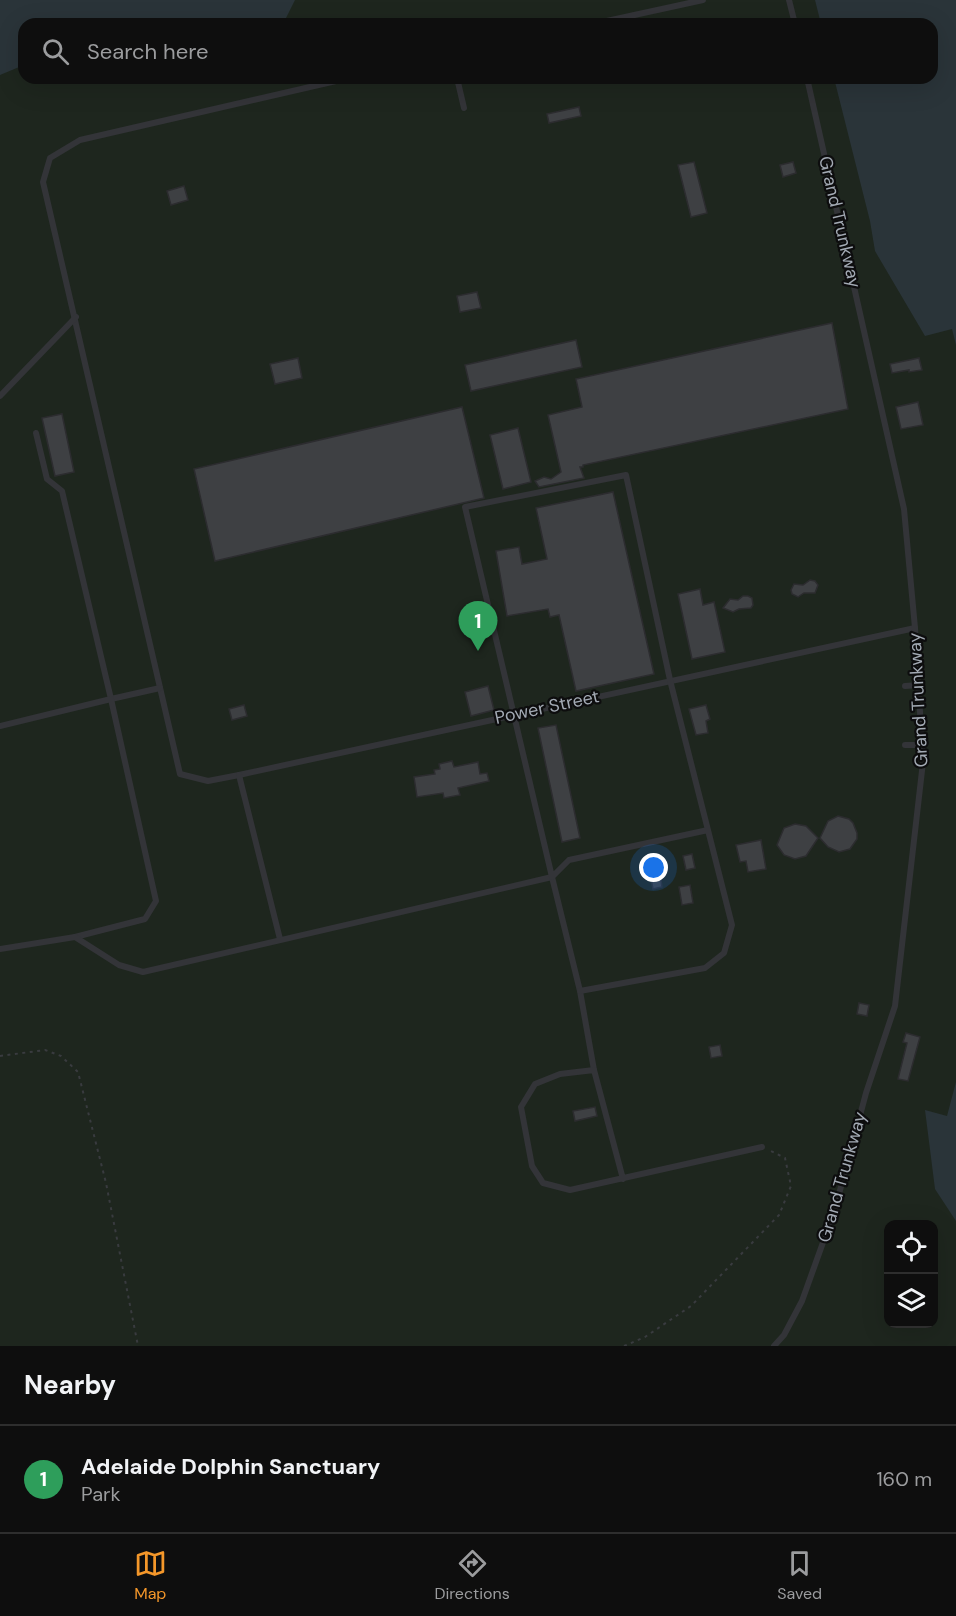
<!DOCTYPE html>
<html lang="en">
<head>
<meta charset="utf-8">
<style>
  :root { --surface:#0e0e0e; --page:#1c1c1c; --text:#f1f3f6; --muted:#9b9c9e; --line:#2e2e2e; --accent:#f4972a }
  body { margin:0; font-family:"DM Sans",sans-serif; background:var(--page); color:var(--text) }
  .controls { position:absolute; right:18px; bottom:18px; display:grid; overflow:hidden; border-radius:12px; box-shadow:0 6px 24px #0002 }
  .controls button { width:54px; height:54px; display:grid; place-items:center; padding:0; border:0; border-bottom:2px solid var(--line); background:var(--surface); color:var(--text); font:30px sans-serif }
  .you { position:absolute; left:654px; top:868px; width:21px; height:21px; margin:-15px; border:4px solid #fff; border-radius:50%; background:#1a73e8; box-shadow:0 0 0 9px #1a73e833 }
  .badge { display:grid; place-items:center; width:39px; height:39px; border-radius:50%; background:var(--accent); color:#fff; font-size:20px; font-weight:700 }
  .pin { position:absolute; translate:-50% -50px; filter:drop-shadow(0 2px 3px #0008) }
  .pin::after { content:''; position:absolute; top:32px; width:21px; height:18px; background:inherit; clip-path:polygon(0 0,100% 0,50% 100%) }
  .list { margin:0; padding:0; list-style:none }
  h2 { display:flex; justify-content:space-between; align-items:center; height:78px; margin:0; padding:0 24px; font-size:26px }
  h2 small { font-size:20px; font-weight:400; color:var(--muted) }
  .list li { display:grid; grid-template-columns:39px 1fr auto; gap:18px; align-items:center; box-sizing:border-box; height:108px; padding:0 24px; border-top:2px solid var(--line) }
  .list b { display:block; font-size:22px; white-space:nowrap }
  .list p { margin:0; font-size:20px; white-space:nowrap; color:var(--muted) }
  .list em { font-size:20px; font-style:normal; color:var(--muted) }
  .icon { flex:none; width:33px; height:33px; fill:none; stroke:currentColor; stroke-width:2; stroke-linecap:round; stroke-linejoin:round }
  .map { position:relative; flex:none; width:956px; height:1346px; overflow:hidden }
  .search { position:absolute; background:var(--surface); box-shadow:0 6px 24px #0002; left:18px; right:18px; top:18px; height:66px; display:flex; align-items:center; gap:15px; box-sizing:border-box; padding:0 21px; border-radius:18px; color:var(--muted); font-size:22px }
  .sheet { height:186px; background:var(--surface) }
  nav { display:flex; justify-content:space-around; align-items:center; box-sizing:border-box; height:84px; border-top:2px solid var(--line); background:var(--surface); font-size:16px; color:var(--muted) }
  nav a { display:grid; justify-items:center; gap:3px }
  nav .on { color:var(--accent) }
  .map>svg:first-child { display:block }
  .green { fill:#1e261e; fill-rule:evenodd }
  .water { fill:#2a3439 }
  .building { fill:#3e4043; stroke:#2c2c2f; stroke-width:1.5 }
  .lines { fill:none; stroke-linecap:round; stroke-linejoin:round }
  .path { stroke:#393b3f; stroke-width:2; stroke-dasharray:3 4.5; stroke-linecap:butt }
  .lane { stroke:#333438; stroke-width:6 }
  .labels { text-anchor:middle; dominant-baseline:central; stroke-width:4.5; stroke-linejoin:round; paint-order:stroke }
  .street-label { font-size:18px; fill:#a3aab4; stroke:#0d0d0e }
</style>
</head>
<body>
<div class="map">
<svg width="956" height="1346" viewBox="0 0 956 1346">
  <rect width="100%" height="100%" fill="#121213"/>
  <path class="green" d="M0,0H956V1346H0ZM24,24H932V78H24ZM888,1224H934V1324H888Z"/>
  <g class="water">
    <polygon points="0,0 295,0 283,24 182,24 184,19 146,24 24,24 24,65 0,75"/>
    <polygon points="815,0 956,0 956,345 952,329 925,336 875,251 870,221 834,78 932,78 932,24 821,24"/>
    <polygon points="956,1082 956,1221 935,1189 925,1110 947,1116"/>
  </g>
  <g class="building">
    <polygon points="579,107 581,116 549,123 547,114"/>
    <polygon points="694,162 707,213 691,217 678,165"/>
    <polygon points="793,162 796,173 783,177 780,165"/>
    <polygon points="184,186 188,200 171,205 167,191"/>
    <polygon points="477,292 481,308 460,312 457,296"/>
    <polygon points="832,323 848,409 583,465 583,467 580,467 584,478 539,487 535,481 544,477 551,479 561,472 548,415 582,407 576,379"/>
    <polygon points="576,340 582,367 471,391 465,365"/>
    <polygon points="298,358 302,378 275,384 270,364"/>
    <polygon points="919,358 922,370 909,372 909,370 892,373 890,364"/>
    <polygon points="918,402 923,425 901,429 896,407"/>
    <polygon points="462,407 484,498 215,561 194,469"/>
    <polygon points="62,414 74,472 55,476 42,418"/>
    <polygon points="518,428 531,482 503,489 490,435"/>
    <polygon points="613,492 654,674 576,691 559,615 550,617 548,609 507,616 496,551 519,547 522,564 547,559 536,508"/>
    <polygon points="810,580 815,581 818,585 815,593 804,593 798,597 792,594 791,590 794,584 803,585"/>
    <polygon points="700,589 703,605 714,602 725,652 692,659 678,594"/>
    <polygon points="743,596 748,596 752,598 753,605 751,608 739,609 733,612 723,608 730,599 738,600"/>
    <polygon points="471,609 476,628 466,631 461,611"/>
    <polygon points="488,686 494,710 471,716 465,692"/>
    <polygon points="244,705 247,716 232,720 229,709"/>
    <polygon points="706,705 710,719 706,721 708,733 696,735 689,709"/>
    <polygon points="556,725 580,838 562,842 538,728"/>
    <polygon points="452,761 454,767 478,762 480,774 487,773 489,781 458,788 460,795 444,798 443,793 417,797 414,777 435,774 434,770 440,769 439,764"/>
    <polygon points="838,816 849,819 853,823 857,833 857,839 850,849 839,852 828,847 820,838 828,821"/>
    <polygon points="795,824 806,826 818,838 806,856 795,859 784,855 777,845 784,828"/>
    <polygon points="761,840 766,869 748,872 746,861 740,862 736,845"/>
    <polygon points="692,854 695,868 686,870 683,856"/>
    <polygon points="660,873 662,887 653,889 650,874"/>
    <polygon points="690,885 693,903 682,905 679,887"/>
    <polygon points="859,1003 869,1005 867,1016 857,1014"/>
    <polygon points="906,1033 920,1037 908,1081 898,1079 907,1043 903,1042"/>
    <polygon points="720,1045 722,1056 711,1058 709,1047"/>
    <polygon points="595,1107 597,1116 575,1121 573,1111"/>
  </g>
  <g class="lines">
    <g class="path">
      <polyline points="0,1056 45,1050 61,1056 78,1072 106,1183 138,1346"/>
      <polyline points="624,1346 645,1337 691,1306 779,1215 791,1186 785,1158 771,1151"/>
    </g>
    <g class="lane">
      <polyline points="789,0 795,24"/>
      <polyline points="593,24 703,0"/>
      <polyline points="349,78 80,140 50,158 43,182 180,774 208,781 239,775 915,628"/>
      <polyline points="457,78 464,108"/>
      <polyline points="0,396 76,317"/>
      <polyline points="36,433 47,479 62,491 111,699 160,688"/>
      <polyline points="905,686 918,685"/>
      <polyline points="0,726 111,699 156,901 145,919 75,937"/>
      <polyline points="905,745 922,745"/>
      <polyline points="239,775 280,939"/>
      <polyline points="0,949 75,937 119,965 143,972 552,877 580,991 594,1070"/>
      <polyline points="580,991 705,968 724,953 732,925 670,680 626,475 465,507 552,877 569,860 708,830"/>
      <polyline points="623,1179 594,1070 560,1074 535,1084 521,1107 532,1166 543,1183 570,1190 762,1147"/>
      <polyline points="774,1346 784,1335 802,1301 835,1209 866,1093 895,1006 923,762 915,628 904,509 807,78"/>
    </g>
  </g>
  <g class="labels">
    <g class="street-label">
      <text transform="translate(840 222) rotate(77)">Grand Trunkway</text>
      <text transform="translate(918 700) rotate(-93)">Grand Trunkway</text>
      <text transform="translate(547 707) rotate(-12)">Power Street</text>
      <text transform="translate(842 1177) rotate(-74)">Grand Trunkway</text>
    </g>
  </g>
</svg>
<div class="controls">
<button><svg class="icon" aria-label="locate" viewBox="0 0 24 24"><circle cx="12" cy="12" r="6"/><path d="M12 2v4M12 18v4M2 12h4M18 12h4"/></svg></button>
<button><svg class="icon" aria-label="layers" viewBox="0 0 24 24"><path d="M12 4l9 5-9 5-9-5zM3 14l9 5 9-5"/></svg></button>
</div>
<div class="you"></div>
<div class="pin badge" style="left:478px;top:651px;background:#2e9e5b">1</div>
<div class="search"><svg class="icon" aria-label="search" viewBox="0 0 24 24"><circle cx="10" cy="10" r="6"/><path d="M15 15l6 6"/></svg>Search here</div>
</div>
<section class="sheet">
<h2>Nearby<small></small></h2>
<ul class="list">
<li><span class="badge" style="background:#2e9e5b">1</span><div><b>Adelaide Dolphin Sanctuary</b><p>Park</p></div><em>160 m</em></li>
</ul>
</section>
<nav>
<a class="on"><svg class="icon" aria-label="map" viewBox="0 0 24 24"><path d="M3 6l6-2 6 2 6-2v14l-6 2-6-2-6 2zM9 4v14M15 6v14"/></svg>Map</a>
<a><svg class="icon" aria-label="directions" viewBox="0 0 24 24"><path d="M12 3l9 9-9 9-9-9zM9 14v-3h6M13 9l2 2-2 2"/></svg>Directions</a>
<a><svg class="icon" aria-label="saved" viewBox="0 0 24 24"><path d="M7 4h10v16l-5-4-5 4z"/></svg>Saved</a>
</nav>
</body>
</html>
